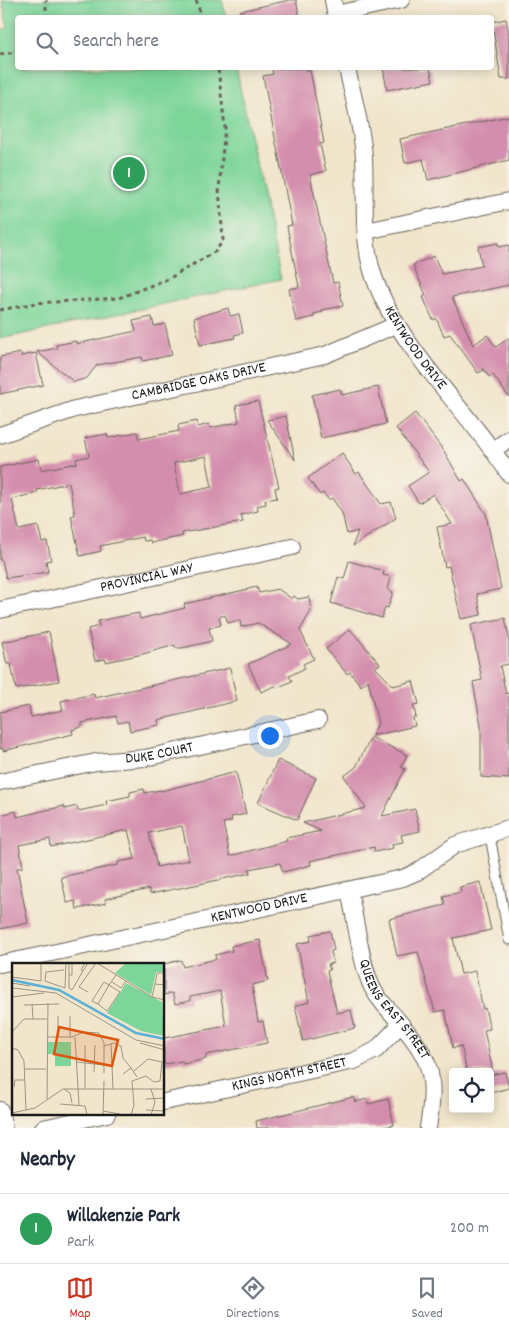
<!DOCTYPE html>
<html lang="en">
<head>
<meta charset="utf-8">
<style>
  :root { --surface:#fff; --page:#f2f2f3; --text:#1f2937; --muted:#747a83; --line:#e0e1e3; --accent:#c8321e }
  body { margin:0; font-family:Dekko,sans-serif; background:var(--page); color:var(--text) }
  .controls { position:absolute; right:15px; bottom:15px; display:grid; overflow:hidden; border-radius:5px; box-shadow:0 2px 12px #0003 }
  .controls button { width:45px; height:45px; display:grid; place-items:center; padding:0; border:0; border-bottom:1px solid var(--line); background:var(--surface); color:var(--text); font:25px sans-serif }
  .you { position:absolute; left:269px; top:735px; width:18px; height:18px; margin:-12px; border:4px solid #fff; border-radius:50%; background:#1a73e8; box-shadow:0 0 0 8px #1a73e833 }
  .badge { display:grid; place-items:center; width:32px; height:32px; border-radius:50%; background:var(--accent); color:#fff; font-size:16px; font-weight:700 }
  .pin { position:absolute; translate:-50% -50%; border:2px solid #fff; box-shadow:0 1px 5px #0006 }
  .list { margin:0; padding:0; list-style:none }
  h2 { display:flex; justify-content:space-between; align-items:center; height:65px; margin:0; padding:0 20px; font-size:21px }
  h2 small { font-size:16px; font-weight:400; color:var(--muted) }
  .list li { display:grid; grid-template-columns:32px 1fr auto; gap:15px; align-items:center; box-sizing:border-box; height:70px; padding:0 20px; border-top:1px solid var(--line) }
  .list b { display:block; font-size:19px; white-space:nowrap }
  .list p { margin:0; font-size:16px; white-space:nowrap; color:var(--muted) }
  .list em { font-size:16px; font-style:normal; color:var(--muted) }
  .icon { flex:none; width:28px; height:28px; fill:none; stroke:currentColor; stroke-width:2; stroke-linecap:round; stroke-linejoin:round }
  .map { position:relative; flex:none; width:509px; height:1128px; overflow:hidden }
  .search { position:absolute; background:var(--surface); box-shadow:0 2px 12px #0003; left:15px; right:15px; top:15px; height:55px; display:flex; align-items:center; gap:12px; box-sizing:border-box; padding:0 18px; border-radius:5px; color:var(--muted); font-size:19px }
  .sheet { height:135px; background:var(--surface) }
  nav { display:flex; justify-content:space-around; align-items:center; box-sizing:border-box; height:70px; border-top:1px solid var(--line); background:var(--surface); font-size:14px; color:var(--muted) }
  nav a { display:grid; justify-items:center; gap:2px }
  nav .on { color:var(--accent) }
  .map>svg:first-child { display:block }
  .green { fill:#7dd59a; stroke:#4c785b }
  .building { fill:#d48ead; fill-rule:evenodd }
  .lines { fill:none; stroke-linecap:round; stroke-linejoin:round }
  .lane-casing { stroke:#676259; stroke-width:11 }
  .street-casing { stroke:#676259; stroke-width:18 }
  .path { stroke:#676259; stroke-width:3; stroke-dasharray:4 4; stroke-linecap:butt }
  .lane { stroke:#fff; stroke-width:9 }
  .street { stroke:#fff; stroke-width:16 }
  .labels { text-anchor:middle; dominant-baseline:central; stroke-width:4; stroke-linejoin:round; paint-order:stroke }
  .street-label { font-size:15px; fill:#1c1c1c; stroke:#f7f3e8 }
  .inset-river { fill:none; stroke:#5ab0d7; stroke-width:2.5 }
  .inset-road { fill:none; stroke:#9c9585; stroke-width:1 }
  .view { fill:#de560d; fill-opacity:0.15; stroke:#de560d; stroke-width:2.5 }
  .inset-edge { fill:none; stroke:#1c1c1c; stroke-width:2.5 }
</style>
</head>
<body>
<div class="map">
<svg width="509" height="1128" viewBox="0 0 509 1128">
  <rect width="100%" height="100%" fill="#f7f3e8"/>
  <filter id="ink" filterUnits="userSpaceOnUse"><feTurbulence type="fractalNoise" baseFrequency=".02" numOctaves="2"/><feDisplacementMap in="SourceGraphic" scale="10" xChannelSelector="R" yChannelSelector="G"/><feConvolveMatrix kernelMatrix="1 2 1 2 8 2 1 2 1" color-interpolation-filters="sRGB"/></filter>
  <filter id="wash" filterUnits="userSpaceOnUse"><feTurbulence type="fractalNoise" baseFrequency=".0096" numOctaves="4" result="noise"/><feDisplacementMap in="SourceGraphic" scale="20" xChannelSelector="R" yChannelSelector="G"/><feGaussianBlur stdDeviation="1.12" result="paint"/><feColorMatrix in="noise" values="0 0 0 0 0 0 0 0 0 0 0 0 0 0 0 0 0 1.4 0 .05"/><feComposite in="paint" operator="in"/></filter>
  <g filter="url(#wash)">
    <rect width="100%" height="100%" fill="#f1e5cb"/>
    <polygon class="green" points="2,0 222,0 226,17 18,18 18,68 236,68 281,279 0,339 0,30 8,28"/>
    <g id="blocks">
      <g class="building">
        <polygon points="290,0 296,0 300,18 241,18 240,11"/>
        <polygon points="506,19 509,34 509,79 501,79 492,22"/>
        <polygon points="272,68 306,68 306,71 310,70 324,143 320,144 326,171 310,175 333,283 338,282 343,306 322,310 323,312 314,314 314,317 296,321 289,289 299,287 287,226 292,225 263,76 273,74"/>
        <polygon points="383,68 430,68 433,81 387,90"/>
        <polygon points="509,116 509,160 428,180 423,159 405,163 400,139"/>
        <polygon points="498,243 499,247 509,245 509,285 452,297 473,345 487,335 496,347 509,338 509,397 493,375 489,377 483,368 484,370 478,373 450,334 444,336 436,318 433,320 423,297 426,295 413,265 434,256 442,274 482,266 478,247"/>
        <polygon points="228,308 230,316 239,314 243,333 234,335 235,338 200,345 194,318"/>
        <polygon points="152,317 154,326 165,324 172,355 143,361 142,357 97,365 87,378 74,382 37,352 57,348 56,345 76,341 76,344 136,331 133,321"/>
        <polygon points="21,353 21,356 36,353 43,385 0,394 0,357"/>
        <polygon points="378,387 386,424 321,438 312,395 340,389 342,395"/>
        <path d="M258,401L279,487L275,488L277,498L265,500L266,504L257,506L258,511L241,515L243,522L182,533L183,536L151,543L150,540L144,541L143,537L100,546L101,551L80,556L71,516L75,515L69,483L37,490V493L12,499L19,530L38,526L42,542L47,541L51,560L46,561L48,572L6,578L2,560H0V467L39,459L41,470L77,463L76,459L89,456L85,438L107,434L108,438L137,432L139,439L179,431L178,425L197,421L198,427L209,424L210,428L239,422L236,405ZM206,456L212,487L180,494L174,463Z"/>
        <polygon points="415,413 444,451 461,481 464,479 486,514 501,589 477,594 481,615 461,619 449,566 445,567 437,527 452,524 433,494 419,503 408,486 429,472 396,428"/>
        <polygon points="286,416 295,460 267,420"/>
        <polygon points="342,453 356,474 359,472 381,504 391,502 396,518 353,546 358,531 347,534 342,513 332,498 329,500 323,493 320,495 308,478"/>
        <polygon points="349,561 384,571 383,575 391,577 388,590 393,592 388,608 385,607 382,618 331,603 338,577 344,579"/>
        <polygon points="257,587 259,593 278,589 292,599 294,596 298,599 309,597 311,611 300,630 314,659 303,664 305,668 289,676 292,681 277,688 275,686 261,692 248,664 292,644 258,623 241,627 240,620 228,623 225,615 219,617 221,625 209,628 212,641 182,648 175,648 175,645 143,654 106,662 105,659 95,661 88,629 99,626 98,621 139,613 140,619 185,608 184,604"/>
        <polygon points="505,618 509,637 509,664 500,666 506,694 509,693 509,779 481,777 481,725 473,682 482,680 471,625"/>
        <polygon points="350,629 380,664 375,667 393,686 413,681 419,704 413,705 416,717 413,718 415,726 372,736 378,723 368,680 361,686 350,672 347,674 326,649"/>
        <polygon points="49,632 59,681 16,689 11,664 7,664 2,642"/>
        <polygon points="230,668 237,701 158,720 159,725 130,731 128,721 118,723 116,716 82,723 82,727 72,730 73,734 3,751 3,748 0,749 0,712 29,706 31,717 63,710 61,701 94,694 95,698"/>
        <path d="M371,737L407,755L401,767L405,769L382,816L415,809L420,831L401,835L403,842L392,844L393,848L375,852L374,847L310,861L311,865L283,872L280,863L249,869L250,873L195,885L150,894L149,889L105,899L106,903L77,909L75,901L67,903L61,877L118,865V862L135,859L128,830L51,847L50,839L19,845L23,867L17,868L28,923L0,929V815L16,811L17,817L64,806L65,809L77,806L78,811L107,805L106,801L130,796V792L144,789L145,793L160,790L161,791L236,772L246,814L231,817L232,821L223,823L230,856L287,841L286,838L321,831L303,823L366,808L344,776L356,767ZM182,826L189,860L157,867L149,833Z"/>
        <polygon points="278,760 316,778 297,820 258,803"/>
        <polygon points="480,882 491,930 453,938 461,974 475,971 483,1009 485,1008 490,1029 484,1030 493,1072 467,1072 461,1046 453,1048 445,1010 435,1012 418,952 397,956 389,919 445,905 443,896 461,892 460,887"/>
        <polygon points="330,931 334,950 331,951 333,963 328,964 330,970 327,971 337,1013 351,1010 355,1028 303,1041 295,1006 309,1002 297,944 311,941 310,935"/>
        <polygon points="260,940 268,981 252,985 258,1022 263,1021 267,1043 206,1055 206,1059 183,1064 183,1061 164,1064 164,1038 226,1026 220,991 190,997 190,1001 175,1004 172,993 164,995 164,964 181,960 183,967 216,959 215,955 232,951 231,946"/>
        <polygon points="505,1072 509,1088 490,1093 490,1075"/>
        <polygon points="353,1097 355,1102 367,1099 368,1104 388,1099 394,1125 379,1128 257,1128 256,1121"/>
      </g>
    </g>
  </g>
  <g filter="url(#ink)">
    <use href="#blocks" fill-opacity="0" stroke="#676259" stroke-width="1"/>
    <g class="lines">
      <defs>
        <polyline id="lane" points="490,836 509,940"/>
        <g id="street">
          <polyline points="333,0 336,18"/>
          <polyline points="336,14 401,0"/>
          <path id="s1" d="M347,68C353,97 362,127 364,157C366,197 361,239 374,277C399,349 468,410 509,474"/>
          <polyline points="366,231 509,201"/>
          <path id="s2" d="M0,435L75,409L325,355L396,325"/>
          <polyline points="493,450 509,439"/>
          <path id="s3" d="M0,610L292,547"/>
          <path id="s4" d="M0,782L96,762L145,758L318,720"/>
          <path id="s5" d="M349,890C355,916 361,965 372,987C377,998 387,1008 395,1017C431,1059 437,1072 428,1128"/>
          <path id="s6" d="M0,964L403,878L417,872L455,845L509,828"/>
          <path id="s7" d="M164,1102L354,1061L376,1050L401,1024"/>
          <polyline points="0,1110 4,1128"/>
          <polyline points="43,1128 107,1114"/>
        </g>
      </defs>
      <use href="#lane" class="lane-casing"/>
      <use href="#street" class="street-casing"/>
      <g class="path">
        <polyline points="196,0 202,18"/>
        <polyline points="46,18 46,0"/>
        <polyline points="0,54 18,52"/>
        <polyline points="0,310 37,303 119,298 170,278 216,251 223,240 219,189 225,127 218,68"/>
      </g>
      <use href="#lane" class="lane"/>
      <use href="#street" class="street"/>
    </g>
  </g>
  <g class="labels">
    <g class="street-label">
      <text stroke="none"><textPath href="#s1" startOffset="294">KENTWOOD DRIVE</textPath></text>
      <text stroke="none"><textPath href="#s2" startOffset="206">CAMBRIDGE OAKS DRIVE</textPath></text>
      <text stroke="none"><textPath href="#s3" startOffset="150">PROVINCIAL WAY</textPath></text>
      <text stroke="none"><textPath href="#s4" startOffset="162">DUKE COURT</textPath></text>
      <text stroke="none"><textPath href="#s6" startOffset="265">KENTWOOD DRIVE</textPath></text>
      <text stroke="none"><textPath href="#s5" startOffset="130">QUEENS EAST STREET</textPath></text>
      <text stroke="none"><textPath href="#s7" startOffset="128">KINGS NORTH STREET</textPath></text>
    </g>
  </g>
  <g transform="translate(12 963)">
    <rect width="152" height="152" fill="#f1e5cb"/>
    <path d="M114,0H152V9H144L139,32L103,10ZM114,20L150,39L152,73L129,68L95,50ZM35,79H59V103H43V91H35Z" fill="#7dd59a"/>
    <path class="inset-river" d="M0,17L47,27L124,70L153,76"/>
    <path class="inset-road" d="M57,0V12H60V0M73,0L69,7L71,8L76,0M85,0L140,34L153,37M52,7L34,9L33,18L53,25L54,0M57,12V25L60,27L71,8M0,14L29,18V0M100,19L109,25L114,18M0,20L18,23M143,21L145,10H153M0,25L44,30L124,77L153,83M76,29L67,24L84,0M0,34L32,30M140,34L143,21L153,22M20,41L21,56M86,41L80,38L92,19L97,22L108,29L95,48L86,41L97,22L104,12M12,42L47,41M46,53V74M0,69L12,56H35M35,74H60L72,69L87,70L92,80V110M58,74V53M63,74L67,142M128,80L153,87M99,81L101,126M92,83L102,80L109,83L111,95L119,105M0,85L6,87L12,98L14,147M64,99L101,103M13,106H34M82,109L83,82M111,111L119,105L125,114M2,124L3,117H13M52,126L58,130L60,140M73,126V82M35,136L36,40M134,136L153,135M48,141L73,143L75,152M134,147L153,148M91,148L108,151M0,150L23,145L51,126H153M91,152L92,118M119,152L122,142L120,118L134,113L142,119L148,118L150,99L136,96L122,108M139,152L143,139L139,126"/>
    <path class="view" d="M47,64L106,77L100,103L42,91Z"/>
    <rect width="152" height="152" class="inset-edge"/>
  </g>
</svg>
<div class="controls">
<button><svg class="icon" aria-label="locate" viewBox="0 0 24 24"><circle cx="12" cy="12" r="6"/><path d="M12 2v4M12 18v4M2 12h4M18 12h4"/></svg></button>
</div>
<div class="you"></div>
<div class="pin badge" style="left:129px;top:173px;background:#2e9e5b">1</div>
<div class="search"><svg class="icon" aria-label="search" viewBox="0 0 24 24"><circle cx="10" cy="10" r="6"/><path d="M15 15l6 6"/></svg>Search here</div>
</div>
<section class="sheet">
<h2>Nearby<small></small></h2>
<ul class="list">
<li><span class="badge" style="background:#2e9e5b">1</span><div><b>Willakenzie Park</b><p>Park</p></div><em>200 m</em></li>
</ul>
</section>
<nav>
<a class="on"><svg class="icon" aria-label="map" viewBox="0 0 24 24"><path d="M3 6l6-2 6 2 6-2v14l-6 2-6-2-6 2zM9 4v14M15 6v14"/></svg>Map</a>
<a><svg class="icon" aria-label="directions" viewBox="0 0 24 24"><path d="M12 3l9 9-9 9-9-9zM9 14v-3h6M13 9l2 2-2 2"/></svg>Directions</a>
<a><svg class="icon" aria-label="saved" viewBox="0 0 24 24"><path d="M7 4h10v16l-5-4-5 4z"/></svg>Saved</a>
</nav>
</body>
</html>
